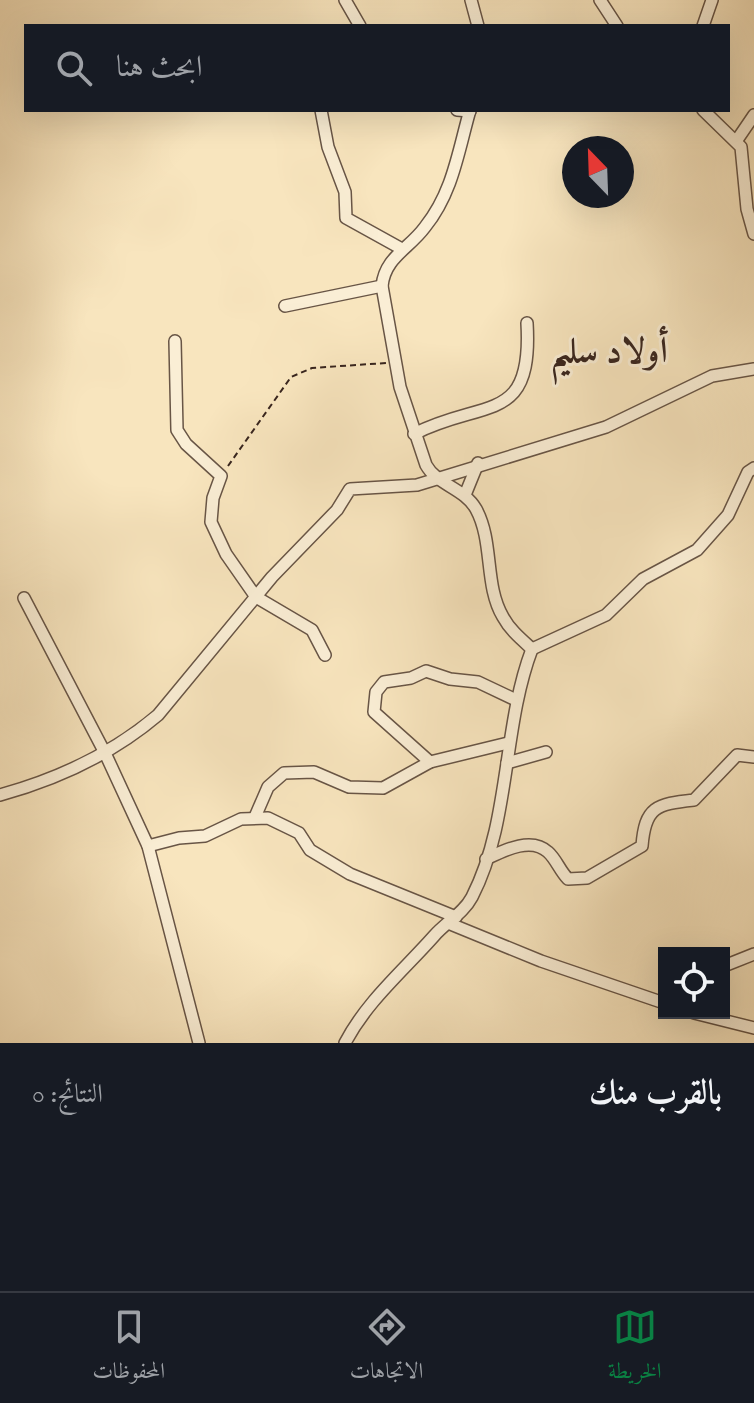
<!DOCTYPE html>
<html lang="ar">
<head>
<meta charset="utf-8">
<style>
  :root { --surface:#171b24; --page:#20242c; --text:#f1f3f6; --muted:#9ea1a6; --line:#363941; --accent:#0b8043 }
  body { margin:0; font-family:"IM FELL English",Amiri,serif; background:var(--page); color:var(--text); direction:rtl }
  .controls { position:absolute; right:24px; bottom:24px; display:grid; overflow:hidden; border-radius:0px; box-shadow:0 8px 32px #0002 }
  .controls button { width:72px; height:72px; display:grid; place-items:center; padding:0; border:0; border-bottom:2px solid var(--line); background:var(--surface); color:var(--text); font:40px sans-serif }
  .compass { position:absolute; left:562px; top:136px; width:72px; height:72px; border-radius:50%; background:var(--surface); box-shadow:0 8px 32px #0002; rotate:337deg }
  .list { margin:0; padding:0; list-style:none }
  h2 { display:flex; justify-content:space-between; align-items:center; height:104px; margin:0; padding:0 32px; font-size:34px }
  h2 small { font-size:26px; font-weight:400; color:var(--muted) }
  .icon { flex:none; width:44px; height:44px; fill:none; stroke:currentColor; stroke-width:2; stroke-linecap:round; stroke-linejoin:round }
  .map { position:relative; flex:none; width:754px; height:1043px; overflow:hidden; direction:ltr }
  .search { position:absolute; background:var(--surface); box-shadow:0 8px 32px #0002; left:24px; right:24px; top:24px; height:88px; display:flex; align-items:center; gap:20px; box-sizing:border-box; padding:0 28px; border-radius:0px; color:var(--muted); font-size:30px }
  .sheet { height:248px; background:var(--surface) }
  nav { display:flex; justify-content:space-around; align-items:center; box-sizing:border-box; height:112px; border-top:2px solid var(--line); background:var(--surface); font-size:22px; color:var(--muted) }
  nav a { display:grid; justify-items:center; gap:4px }
  nav .on { color:var(--accent) }
  .map>svg:first-child { display:block }
  .lines { fill:none; stroke-linecap:round; stroke-linejoin:round }
  .minor-casing { stroke:#685546; stroke-width:14 }
  .path { stroke:#38251e; stroke-width:2; stroke-dasharray:6 4; stroke-linecap:butt }
  .minor { stroke:#faeed5; stroke-width:11 }
  .labels { text-anchor:middle; dominant-baseline:central; stroke-width:6; stroke-linejoin:round; paint-order:stroke }
  .district-label { font-size:36px; font-weight:bold; fill:#38251e; stroke:#faeed5 }
</style>
</head>
<body>
<div class="map">
<svg width="754" height="1043" viewBox="0 0 754 1043">
  <rect width="100%" height="100%" fill="#f8e5be"/>
  <filter id="stains"><feTurbulence type="fractalNoise" baseFrequency=".0025" numOctaves="4"/><feColorMatrix values="0 0 0 0 .2 0 0 0 0 .09 0 0 0 0 .02 0 0 0 .5 -.17"/></filter>
  <radialGradient id="worn" r=".72"><stop offset=".6" stop-color="#630" stop-opacity="0"/><stop offset="1" stop-color="#630" stop-opacity=".3"/></radialGradient>
  <g class="lines">
    <defs>
      <g id="minor">
        <polyline points="345,0 360,26"/>
        <polyline points="471,0 478,26"/>
        <polyline points="600,0 617,26"/>
        <polyline points="703,26 712,0"/>
        <polyline points="321,110 328,147 345,192 346,218 402,249"/>
        <polyline points="457,110 470,111"/>
        <path d="M470,110C458,152 453,192 425,227C409,249 385,257 382,286L400,387L426,465C437,485 464,488 476,509C494,542 484,585 503,617C510,630 521,639 532,649"/>
        <polyline points="703,110 741,147 747,209 754,234"/>
        <polyline points="737,140 754,115"/>
        <polyline points="285,306 382,286"/>
        <polyline points="175,341 177,430 186,444 221,476 213,498 211,522 226,554 256,597 312,630 325,655"/>
        <path d="M414,434C484,398 533,426 527,323"/>
        <polyline points="465,495 478,463"/>
        <polyline points="24,598 105,753 148,846 199,1043"/>
        <polyline points="532,649 606,615 643,579 697,550 728,515 748,472 754,468"/>
        <polyline points="430,762 374,712 376,692 384,682 411,678 426,671 450,679 478,682 516,700"/>
        <polyline points="507,763 546,752"/>
        <path d="M0,795C58,779 112,754 158,715L272,577L337,510L350,489L417,485L606,427L712,376L754,369"/>
        <polyline points="255,817 268,787 284,773 314,772 349,787 383,788 430,762 508,743"/>
        <polyline points="148,846 179,838 205,836 241,819 268,818 299,833 310,850 350,874 456,917"/>
        <path d="M486,859C503,851 531,836 548,852C556,859 560,871 568,879L587,878L642,846C645,807 656,804 694,800L737,755L754,757"/>
        <polyline points="448,923 541,961 664,1003"/>
        <polyline points="724,966 754,954"/>
        <polyline points="694,1013 754,1028"/>
        <path d="M345,1043C367,1001 403,971 434,936C446,922 463,914 472,897C511,821 502,728 532,649"/>
      </g>
    </defs>
    <use href="#minor" class="minor-casing"/>
    <polyline class="path" points="228,466 291,377 312,368 386,363"/>
    <use href="#minor" class="minor"/>
  </g>
  <g class="labels">
    <g class="district-label">
      <text x="609" y="352">أولاد سليم</text>
    </g>
  </g>
  <rect width="100%" height="100%" filter="url(#stains)"/>
  <rect width="100%" height="100%" fill="url(#worn)"/>
</svg>
<div class="controls">
<button><svg class="icon" aria-label="locate" viewBox="0 0 24 24"><circle cx="12" cy="12" r="6"/><path d="M12 2v4M12 18v4M2 12h4M18 12h4"/></svg></button>
</div>
<svg class="compass" viewBox="-18 -18 36 36"><path d="M0-13l5 13h-10z" fill="#e53935"/><path d="M0 13l5-13h-10z" fill="#9ea1a6"/></svg>
<div class="search"><svg class="icon" aria-label="search" viewBox="0 0 24 24"><circle cx="10" cy="10" r="6"/><path d="M15 15l6 6"/></svg>ابحث هنا</div>
</div>
<section class="sheet">
<h2>بالقرب منك<small>النتائج: 0</small></h2>
<ul class="list">
</ul>
</section>
<nav>
<a class="on"><svg class="icon" aria-label="map" viewBox="0 0 24 24"><path d="M3 6l6-2 6 2 6-2v14l-6 2-6-2-6 2zM9 4v14M15 6v14"/></svg>الخريطة</a>
<a><svg class="icon" aria-label="directions" viewBox="0 0 24 24"><path d="M12 3l9 9-9 9-9-9zM9 14v-3h6M13 9l2 2-2 2"/></svg>الاتجاهات</a>
<a><svg class="icon" aria-label="saved" viewBox="0 0 24 24"><path d="M7 4h10v16l-5-4-5 4z"/></svg>المحفوظات</a>
</nav>
</body>
</html>
